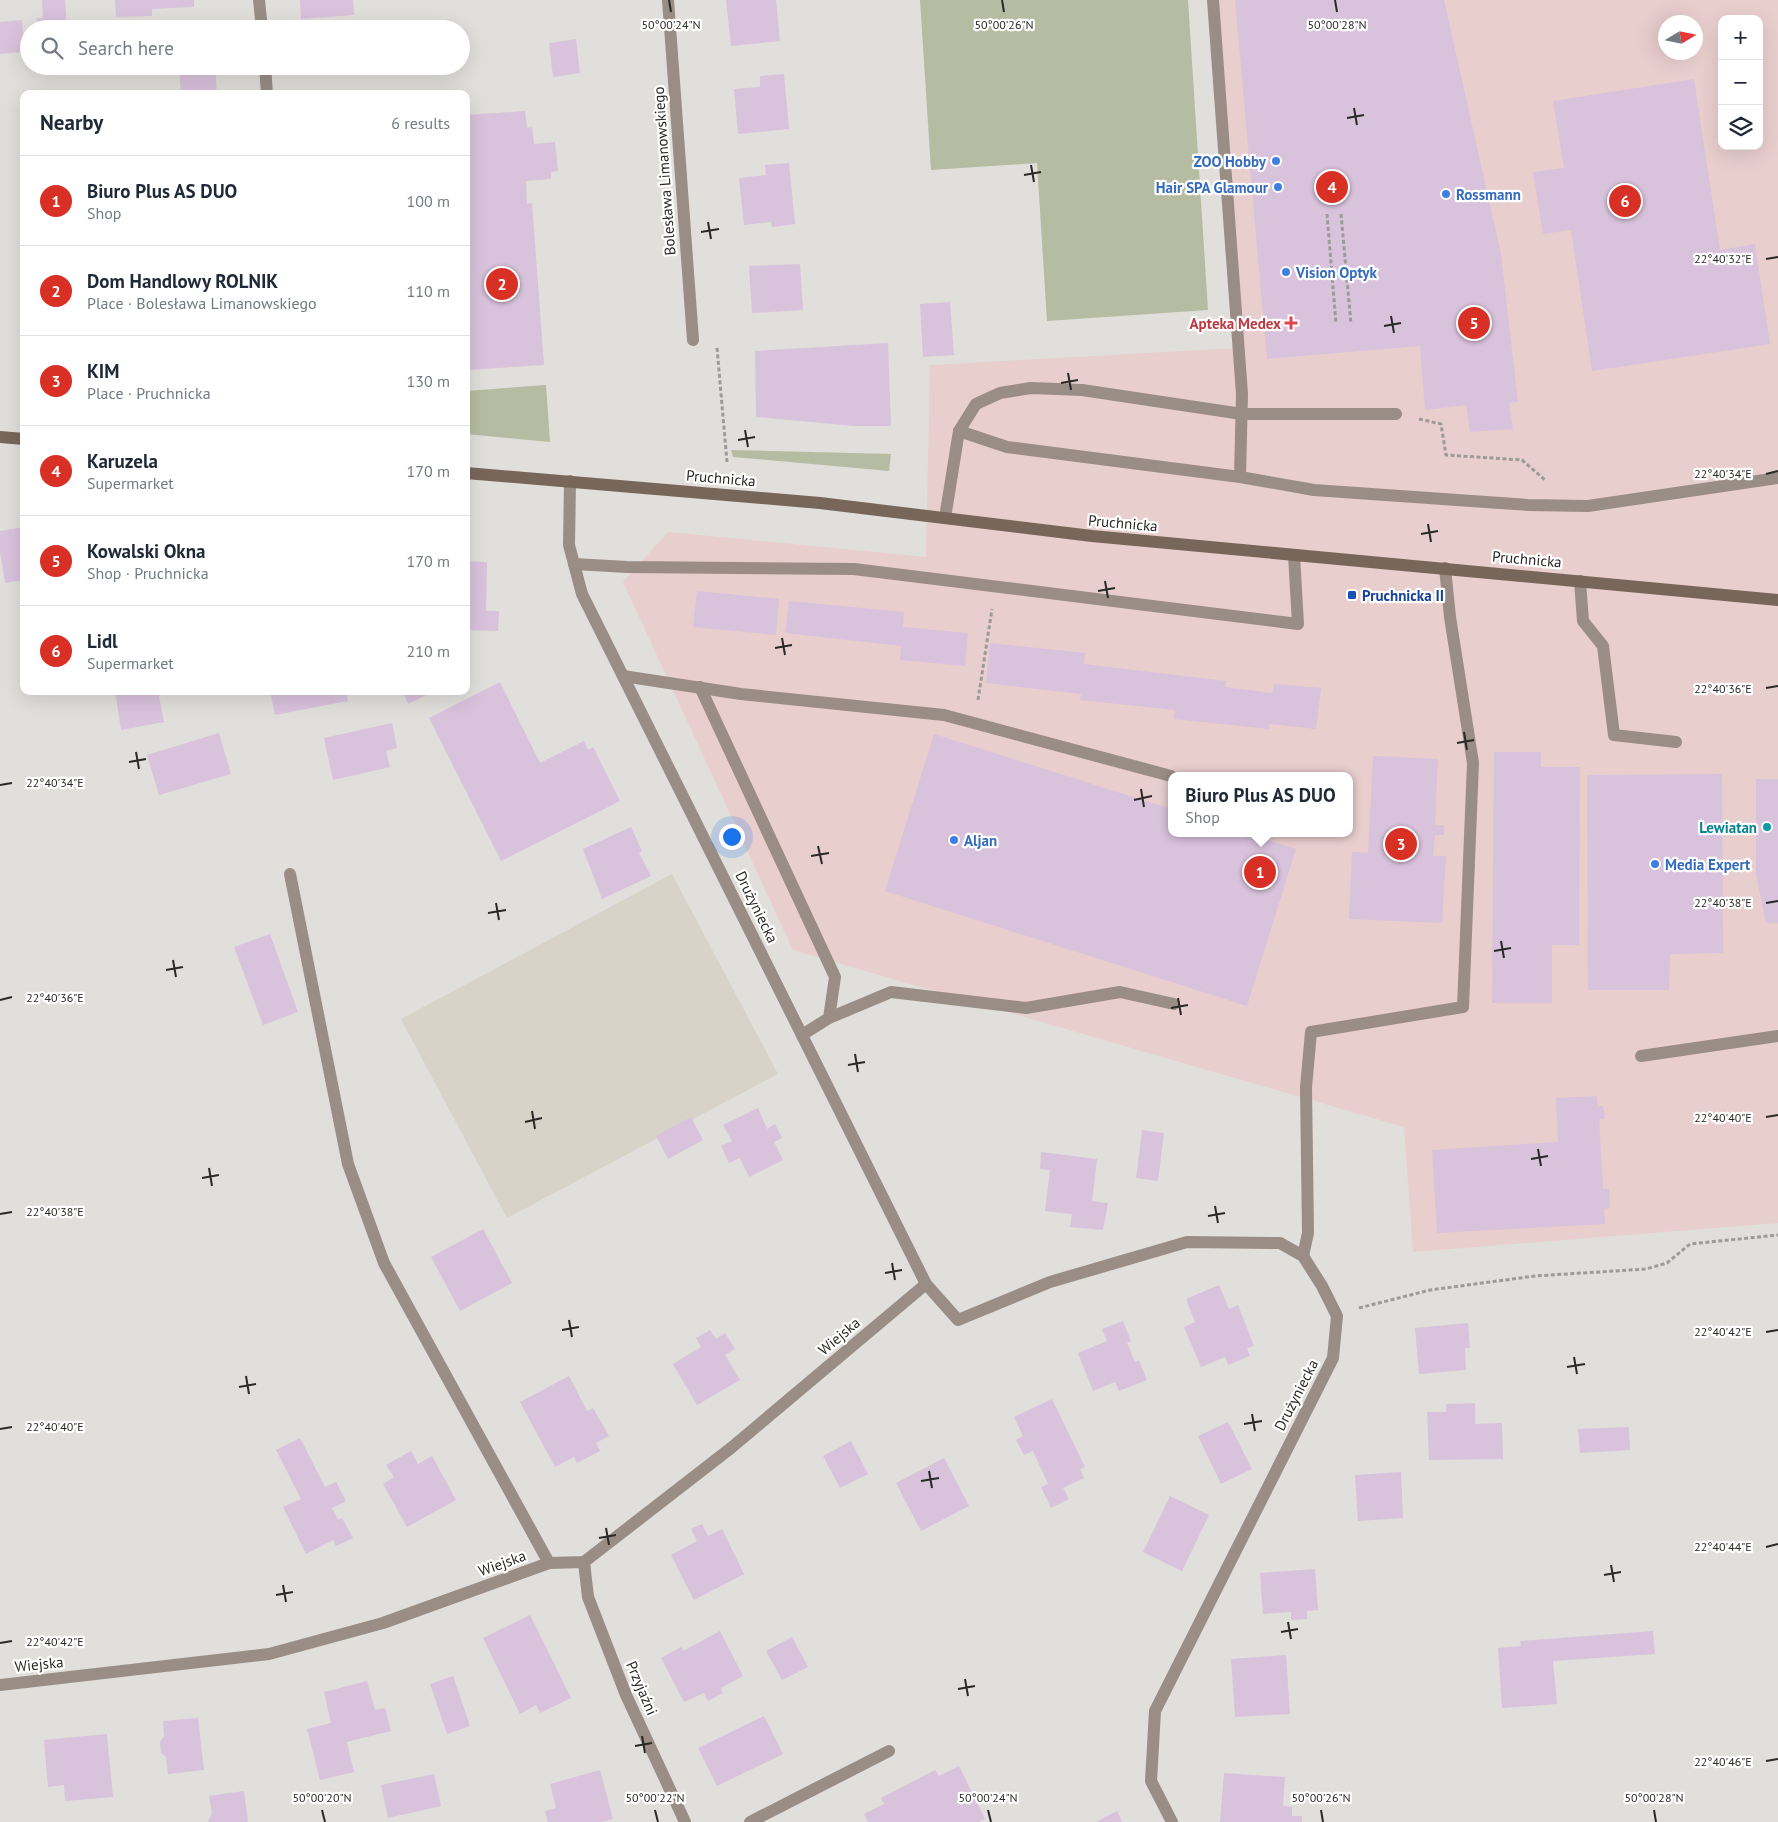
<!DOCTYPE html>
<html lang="en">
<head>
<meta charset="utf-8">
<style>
  :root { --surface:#fff; --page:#f2f2f3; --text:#1f2937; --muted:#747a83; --line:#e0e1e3; --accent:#d93025 }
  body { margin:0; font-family:"PT Sans",sans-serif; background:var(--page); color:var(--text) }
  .controls { position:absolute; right:15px; top:15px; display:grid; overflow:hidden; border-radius:10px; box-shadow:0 5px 20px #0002 }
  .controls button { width:45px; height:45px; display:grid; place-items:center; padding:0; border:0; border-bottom:1px solid var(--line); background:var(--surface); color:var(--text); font:25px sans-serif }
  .compass { position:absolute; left:1658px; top:15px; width:45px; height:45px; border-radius:50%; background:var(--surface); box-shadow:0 5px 20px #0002; rotate:80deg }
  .you { position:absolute; left:731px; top:836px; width:18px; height:18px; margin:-12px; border:4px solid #fff; border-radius:50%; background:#1a73e8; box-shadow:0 0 0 8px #1a73e833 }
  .badge { display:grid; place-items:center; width:32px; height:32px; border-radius:50%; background:var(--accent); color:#fff; font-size:16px; font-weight:700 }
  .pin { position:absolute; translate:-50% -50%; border:2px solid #fff; box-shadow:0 1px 5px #0006 }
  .popup { position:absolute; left:1168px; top:772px; width:185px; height:65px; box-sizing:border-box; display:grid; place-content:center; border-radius:10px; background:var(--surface); filter:drop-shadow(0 1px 4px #0005); font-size:16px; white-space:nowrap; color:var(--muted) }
  .popup b { font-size:19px; color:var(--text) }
  .popup::after { content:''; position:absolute; left:50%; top:100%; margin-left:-10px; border:10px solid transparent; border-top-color:var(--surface) }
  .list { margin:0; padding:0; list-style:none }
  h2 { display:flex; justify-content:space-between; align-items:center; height:65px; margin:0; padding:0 20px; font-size:21px }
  h2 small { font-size:16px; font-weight:400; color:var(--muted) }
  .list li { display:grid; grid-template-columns:32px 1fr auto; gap:15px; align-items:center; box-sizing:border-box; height:90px; padding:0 20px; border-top:1px solid var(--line) }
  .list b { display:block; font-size:19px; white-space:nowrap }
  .list p { margin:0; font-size:16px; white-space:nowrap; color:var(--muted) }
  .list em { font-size:16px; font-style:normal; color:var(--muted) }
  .icon { flex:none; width:28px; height:28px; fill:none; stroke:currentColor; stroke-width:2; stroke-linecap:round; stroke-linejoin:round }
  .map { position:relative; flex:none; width:1778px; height:1822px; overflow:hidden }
  .search { position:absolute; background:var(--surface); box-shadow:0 5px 20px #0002; left:20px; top:20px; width:450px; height:55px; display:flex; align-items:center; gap:12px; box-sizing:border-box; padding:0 18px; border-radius:28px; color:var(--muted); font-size:19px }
  .panel { position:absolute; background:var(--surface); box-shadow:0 5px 20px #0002; left:20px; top:90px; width:450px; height:605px; border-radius:10px }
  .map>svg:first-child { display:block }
  .commercial { fill:#e9cece; fill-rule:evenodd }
  .built { fill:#d7d3c8 }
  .green { fill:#b6bca1 }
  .building { fill:#d9c2dc }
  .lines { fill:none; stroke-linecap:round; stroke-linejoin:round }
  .path { stroke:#9b9b98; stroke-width:3; stroke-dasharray:4 2.5; stroke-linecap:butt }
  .service { stroke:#9a8d85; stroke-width:12 }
  .minor { stroke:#9a8d85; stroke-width:12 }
  .secondary { stroke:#78665a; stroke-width:12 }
  .ticks { fill:none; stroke:#292927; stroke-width:2 }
  .shop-dot { fill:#3f7fe0; stroke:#fff; stroke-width:2 }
  .health-dot { fill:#e0444e; stroke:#fff; stroke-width:2 }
  .transit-dot { fill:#1a4fb4; stroke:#fff; stroke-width:2 }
  .culture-dot { fill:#0f9aa8; stroke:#fff; stroke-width:2 }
  .labels { text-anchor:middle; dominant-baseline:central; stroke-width:4.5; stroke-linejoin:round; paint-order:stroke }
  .shop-label { font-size:15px; font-weight:bold; fill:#366cbe; stroke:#fff; text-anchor:start }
  .street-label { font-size:15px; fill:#292927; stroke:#fff }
  .health-label { font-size:15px; font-weight:bold; fill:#be3a42; stroke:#fff; text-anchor:end }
  .transit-label { font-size:15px; font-weight:bold; fill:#164399; stroke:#fff; text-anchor:start }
  .culture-label { font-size:15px; font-weight:bold; fill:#0d838f; stroke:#fff; text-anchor:end }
  .ticks-label { font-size:12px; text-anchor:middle; fill:#292927; stroke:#fff; stroke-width:4.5; stroke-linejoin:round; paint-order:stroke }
</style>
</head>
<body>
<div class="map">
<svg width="1778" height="1822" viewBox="0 0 1778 1822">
  <rect width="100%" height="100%" fill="#e0dfdb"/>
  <path class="commercial" d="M1211,0H1778V1223L1413,1252L1404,1127L793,950L623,582L668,532L926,557L930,365L1237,348ZM1722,19H1759V146H1722ZM1666,22H1696V52H1666ZM1171,776H1349V833H1171Z"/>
  <polygon class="built" points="672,874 778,1074 507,1218 401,1019"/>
  <g class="green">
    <polygon points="920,0 1188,0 1208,310 1047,321 1037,163 931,170"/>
    <polygon points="546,385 550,442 466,434 466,391"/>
    <polygon points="731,450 891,454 889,471 733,457"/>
  </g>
  <g class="building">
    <polygon points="42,0 65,0 67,29 37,29 37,18 43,18"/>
    <polygon points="115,0 194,0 194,7 152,9 152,16 116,17"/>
    <polygon points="300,0 353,0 354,15 301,19"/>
    <polygon points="726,0 776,0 780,41 731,46"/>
    <polygon points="1235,0 1444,0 1501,254 1518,402 1509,403 1513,429 1470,432 1466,405 1425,410 1420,346 1267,359"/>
    <polygon points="22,20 24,52 0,54 0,22"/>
    <polygon points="576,39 580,73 553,77 549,43"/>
    <polygon points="183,66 215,66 217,94 181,94 179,67"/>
    <polygon points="784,74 789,129 738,134 734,89 760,87 760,76"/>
    <polygon points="1694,79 1720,250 1755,244 1770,344 1592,371 1571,230 1543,234 1533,172 1564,168 1553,101"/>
    <polygon points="525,111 527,128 532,127 534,144 555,142 558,171 551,172 551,179 526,181 527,204 532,203 544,365 466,370 466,115"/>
    <polygon points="789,163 795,224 772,227 771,222 744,225 739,178 766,175 765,165"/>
    <polygon points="800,264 803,310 752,313 749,266"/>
    <polygon points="950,302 954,355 923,357 920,304"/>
    <polygon points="888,343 891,426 854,426 756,417 755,351"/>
    <polygon points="24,527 24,580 5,583 0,552 0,531"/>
    <polygon points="466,561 487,562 486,611 499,611 498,631 466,630"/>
    <polygon points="697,591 779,599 776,635 693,627"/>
    <polygon points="789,601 904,612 903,627 968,633 965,666 900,660 901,646 785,633"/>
    <polygon points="990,643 1085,653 1084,664 1226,681 1225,687 1273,693 1274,684 1321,688 1316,729 1269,724 1269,729 1174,719 1175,710 1080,700 1081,694 986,683"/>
    <polygon points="500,682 540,763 584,741 588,750 593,747 620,801 501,861 429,718"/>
    <polygon points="115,691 158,691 164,722 121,730"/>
    <polygon points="270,691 346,691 348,701 275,715"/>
    <polygon points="403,691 435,691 408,704"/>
    <polygon points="392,723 397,748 386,751 390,767 333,780 324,738"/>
    <polygon points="219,733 231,774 159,795 147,755"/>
    <polygon points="934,734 1171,809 1171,833 1246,833 1296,849 1247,1006 885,891"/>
    <polygon points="1494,752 1541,752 1541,767 1580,767 1579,945 1552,945 1552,1003 1492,1003"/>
    <polygon points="1373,756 1438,759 1435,825 1444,825 1444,835 1435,835 1433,856 1446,856 1442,923 1349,919 1352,852 1368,853"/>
    <polygon points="1722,774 1723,953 1670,954 1669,990 1588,990 1587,775"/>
    <polygon points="1756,779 1778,779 1778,923 1766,923 1756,874"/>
    <polygon points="631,827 642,851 639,853 651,876 602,899 583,849"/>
    <polygon points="270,934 298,1012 263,1025 234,947"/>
    <polygon points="1597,1096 1598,1106 1603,1106 1605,1119 1599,1119 1603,1189 1609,1189 1610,1208 1604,1209 1605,1224 1437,1233 1432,1150 1558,1142 1556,1098"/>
    <polygon points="758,1108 767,1129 775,1124 782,1138 774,1142 783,1160 749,1177 740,1158 729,1163 721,1146 732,1141 723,1125"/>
    <polygon points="691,1117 703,1140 668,1159 656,1136"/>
    <polygon points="1142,1130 1164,1133 1158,1181 1136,1178"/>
    <polygon points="1041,1152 1097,1159 1092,1201 1108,1203 1103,1230 1070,1227 1072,1214 1045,1211 1050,1170 1040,1169"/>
    <polygon points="483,1229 512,1283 460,1311 431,1257"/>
    <polygon points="1219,1285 1229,1309 1238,1305 1254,1346 1247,1348 1250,1356 1228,1365 1225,1357 1201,1367 1184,1327 1195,1322 1186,1299"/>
    <polygon points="1123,1321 1131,1341 1127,1343 1135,1362 1139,1360 1147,1380 1119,1391 1115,1382 1093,1391 1078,1353 1107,1341 1102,1329"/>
    <polygon points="1468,1323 1470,1348 1465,1348 1466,1370 1419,1374 1415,1328"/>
    <polygon points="710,1330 716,1339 725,1333 735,1349 725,1355 740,1380 697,1405 673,1364 701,1347 696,1338"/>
    <polygon points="569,1376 587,1411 593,1408 609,1436 596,1443 600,1451 577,1463 574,1457 555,1467 520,1402"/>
    <polygon points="1052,1399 1085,1467 1080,1469 1084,1478 1063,1488 1069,1499 1051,1508 1041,1487 1048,1484 1033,1451 1024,1455 1016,1440 1023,1436 1014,1417"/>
    <polygon points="1475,1403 1475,1424 1502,1423 1503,1459 1429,1460 1427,1412 1446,1412 1446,1404"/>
    <polygon points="1228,1422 1252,1469 1221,1484 1198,1436"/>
    <polygon points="1629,1427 1630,1450 1580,1453 1578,1429"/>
    <polygon points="300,1438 325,1487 336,1482 346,1501 332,1508 338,1520 342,1518 353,1538 336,1546 333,1540 306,1554 283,1507 301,1499 276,1450"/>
    <polygon points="851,1441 868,1474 840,1488 823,1456"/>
    <polygon points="411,1451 418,1464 432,1456 456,1500 407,1527 383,1484 394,1477 386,1465"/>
    <polygon points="944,1458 969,1506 921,1531 896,1483"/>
    <polygon points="1401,1472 1403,1518 1358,1521 1355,1475"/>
    <polygon points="1170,1496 1209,1515 1182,1571 1143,1552"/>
    <polygon points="702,1524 708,1536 722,1529 744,1574 694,1600 671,1555 697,1541 691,1529"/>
    <polygon points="1315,1569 1318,1610 1307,1611 1307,1619 1291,1620 1291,1612 1263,1614 1260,1573"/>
    <polygon points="530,1615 571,1698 540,1713 536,1705 520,1714 483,1638"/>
    <polygon points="720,1631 743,1676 721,1688 723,1693 708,1701 704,1693 684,1702 661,1658 681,1647 683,1651"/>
    <polygon points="1653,1631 1655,1654 1553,1661 1557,1704 1502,1708 1498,1648 1521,1646 1520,1641"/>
    <polygon points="792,1637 808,1667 782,1680 766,1651"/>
    <polygon points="1286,1655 1290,1714 1235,1717 1231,1659"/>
    <polygon points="453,1676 470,1726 447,1734 430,1684"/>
    <polygon points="367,1681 375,1710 385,1708 391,1731 347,1742 354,1772 320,1780 307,1729 331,1723 324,1692"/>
    <polygon points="764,1716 783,1754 717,1786 698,1748"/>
    <polygon points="198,1718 204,1770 168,1774 166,1757 161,1753 160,1742 164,1736 163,1721"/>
    <polygon points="107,1734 113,1797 65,1801 64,1785 48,1787 44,1740"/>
    <polygon points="959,1766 985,1819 979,1822 868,1822 864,1814 884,1804 881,1798 935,1770 939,1776"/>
    <polygon points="600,1770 613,1819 602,1822 548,1822 545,1811 556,1808 550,1784"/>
    <polygon points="1224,1773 1285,1777 1283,1806 1292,1807 1292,1816 1302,1816 1302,1822 1220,1822"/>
    <polygon points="434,1774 441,1806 388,1818 381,1785"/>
    <polygon points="244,1791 248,1822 208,1822 212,1813 209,1796"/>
    <polygon points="1117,1811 1122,1822 1096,1822"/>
  </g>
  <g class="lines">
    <g class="path">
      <polyline points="1327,214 1336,324"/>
      <polyline points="1341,214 1351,324"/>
      <polyline points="717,348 727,462"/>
      <polyline points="1419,419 1441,424 1446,455 1522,460 1545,480"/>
      <polyline points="978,700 992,609"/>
      <polyline points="1359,1308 1430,1290 1535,1276 1646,1269 1667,1263 1690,1244 1778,1235"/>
    </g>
    <g class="service">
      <polyline points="1213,0 1242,394 1240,477"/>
      <polyline points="959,431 976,404 1000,393 1031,388 1082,390 1242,414 1396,414"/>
      <polyline points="945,518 959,431 1007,447 1240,477 1314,490 1528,505 1588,506 1778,478"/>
      <polyline points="574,564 627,567 854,569 1298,624 1294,555"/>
      <polyline points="1580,581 1583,621 1603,646 1614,735 1676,742"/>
      <polyline points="623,676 741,694 944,715 1171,776"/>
      <polyline points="700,687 835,977 829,1018 802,1035"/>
      <polyline points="290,874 348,1164 384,1263 549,1563"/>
      <polyline points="829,1018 891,992 1026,1008 1120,992 1174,1004"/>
      <polyline points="1641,1056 1778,1036"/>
      <polyline points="1303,1256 1308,1233 1306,1087 1311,1032 1463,1007 1473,763 1450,617 1445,568"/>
      <polyline points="750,1822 889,1751"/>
    </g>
    <g class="minor">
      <polyline points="259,0 262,29"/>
      <polyline points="668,0 693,340"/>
      <polyline points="265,66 267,94"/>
      <polyline points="570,481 569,545 582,594 926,1284 958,1320 1050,1282 1187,1242 1280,1243 1303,1256 1322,1286 1337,1316 1333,1358 1155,1711 1151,1781 1172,1822"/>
      <polyline points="584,1562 588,1597 626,1695 685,1822"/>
      <polyline points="0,1685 269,1654 383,1623 549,1563 584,1562 731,1448 926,1284"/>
    </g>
    <g class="secondary">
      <polyline points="0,437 24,439"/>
      <polyline points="466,473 820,503 1092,536 1778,600"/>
    </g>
  </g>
  <path class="ticks" d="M669,0L671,12M1002,0L1004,12M1335,0L1337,12M1354,108L1357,125M1347,118L1364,115M1031,165L1034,182M1024,175L1041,172M708,222L711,239M701,232L719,229M1766,259L1778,257M1391,316L1394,333M1384,326L1401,323M1068,373L1071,390M1061,383L1078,380M745,430L748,447M738,440L755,437M1766,474L1778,471M1428,524L1431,542M1421,534L1438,531M1105,581L1108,598M1098,591L1115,588M782,638L785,655M775,648L792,645M1766,688L1778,686M1464,732L1467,750M1457,743L1474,740M136,752L139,769M129,762L146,759M0,785L12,783M1141,789L1144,807M1134,800L1152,796M818,846L822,864M811,856L829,853M496,903L499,920M1766,903L1778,901M488,913L506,910M1501,941L1504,958M1494,951L1511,948M173,960L176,977M166,970L183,967M1178,998L1181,1015M0,1000L12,997M1171,1008L1188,1005M855,1054L858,1072M848,1065L865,1062M532,1111L535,1129M1766,1117L1778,1115M525,1122L542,1118M1538,1149L1541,1166M1531,1159L1548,1156M209,1168L212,1186M202,1178L219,1175M1215,1206L1218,1223M0,1214L12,1212M1208,1216L1225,1213M892,1263L895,1280M885,1273L902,1270M569,1320L572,1337M562,1330L579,1327M1766,1332L1778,1330M1574,1357L1577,1374M1567,1367L1585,1364M246,1376L249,1394M239,1387L256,1384M1252,1414L1255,1431M1244,1424L1262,1421M0,1429L12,1427M929,1471L932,1488M921,1481L939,1478M606,1528L609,1545M599,1538L616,1535M1766,1547L1778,1544M1611,1565L1614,1582M1604,1575L1621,1572M283,1585L286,1602M276,1595L293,1592M1288,1622L1291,1639M1281,1632L1298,1629M0,1643L12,1641M965,1679L968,1696M958,1689L975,1686M642,1736L645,1753M635,1746L652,1743M1766,1761L1778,1759M322,1810L325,1822M655,1810L658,1822M988,1810L991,1822M1321,1810L1323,1822M1654,1810L1656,1822"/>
  <g class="shop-dot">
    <circle cx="1276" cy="161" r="5"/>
    <circle cx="1278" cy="187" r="5"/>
    <circle cx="1446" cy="194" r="5"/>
    <circle cx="1286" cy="272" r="5"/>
    <circle cx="954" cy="840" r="5"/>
    <circle cx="1655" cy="864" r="5"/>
  </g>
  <path class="health-dot" d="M1288.5 315.5h5v5h5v5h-5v5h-5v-5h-5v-5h5z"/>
  <rect class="transit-dot" x="1347" y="590" width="10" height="10" rx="2.5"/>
  <circle class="culture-dot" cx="1767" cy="827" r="5"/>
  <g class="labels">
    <g class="shop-label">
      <text x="1266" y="161" text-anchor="end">ZOO Hobby</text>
      <text x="1268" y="187" text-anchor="end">Hair SPA Glamour</text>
      <text x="1456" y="194">Rossmann</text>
      <text x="1296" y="272">Vision Optyk</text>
      <text x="964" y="840">Aljan</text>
      <text x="1665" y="864">Media Expert</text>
    </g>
    <g class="street-label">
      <text transform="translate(664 171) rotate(-94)">Bolesława Limanowskiego</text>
      <text transform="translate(721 478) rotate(5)">Pruchnicka</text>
      <text transform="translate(1123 523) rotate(5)">Pruchnicka</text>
      <text transform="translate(1527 559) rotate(5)">Pruchnicka</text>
      <text transform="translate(757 907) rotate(64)">Drużyniecka</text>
      <text transform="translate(839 1336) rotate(-40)">Wiejska</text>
      <text transform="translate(1296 1395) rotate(-63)">Drużyniecka</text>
      <text transform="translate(502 1563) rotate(-20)">Wiejska</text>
      <text transform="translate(39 1664) rotate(-6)">Wiejska</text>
      <text transform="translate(642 1688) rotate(67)">Przyjaźni</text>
    </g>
    <g class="health-label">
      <text x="1281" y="323">Apteka Medex</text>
    </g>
    <g class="transit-label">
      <text x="1362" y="595">Pruchnicka II</text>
    </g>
    <g class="culture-label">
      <text x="1757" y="827">Lewiatan</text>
    </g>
  </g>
  <g class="ticks-label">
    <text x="671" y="29">50°00'24"N</text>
    <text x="1004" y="29">50°00'26"N</text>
    <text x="1337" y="29">50°00'28"N</text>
    <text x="1723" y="263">22°40'32"E</text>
    <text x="1723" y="478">22°40'34"E</text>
    <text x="1723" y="693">22°40'36"E</text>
    <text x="55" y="787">22°40'34"E</text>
    <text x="1723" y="907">22°40'38"E</text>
    <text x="55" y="1002">22°40'36"E</text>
    <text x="1723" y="1122">22°40'40"E</text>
    <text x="55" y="1216">22°40'38"E</text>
    <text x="1723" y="1336">22°40'42"E</text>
    <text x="55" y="1431">22°40'40"E</text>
    <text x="1723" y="1551">22°40'44"E</text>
    <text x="55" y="1646">22°40'42"E</text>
    <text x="1723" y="1766">22°40'46"E</text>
    <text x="322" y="1802">50°00'20"N</text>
    <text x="655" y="1802">50°00'22"N</text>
    <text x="988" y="1802">50°00'24"N</text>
    <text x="1321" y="1802">50°00'26"N</text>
    <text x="1654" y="1802">50°00'28"N</text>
  </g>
</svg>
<div class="controls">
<button>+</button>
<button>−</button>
<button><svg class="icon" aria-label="layers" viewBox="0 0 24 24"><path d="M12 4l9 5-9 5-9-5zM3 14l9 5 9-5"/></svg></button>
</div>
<svg class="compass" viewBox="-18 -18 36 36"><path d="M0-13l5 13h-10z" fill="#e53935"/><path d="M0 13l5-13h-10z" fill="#747a83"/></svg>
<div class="you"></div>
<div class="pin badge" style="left:1260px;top:872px">1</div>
<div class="popup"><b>Biuro Plus AS DUO</b>Shop</div>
<div class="pin badge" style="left:502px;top:284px">2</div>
<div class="pin badge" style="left:1401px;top:844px">3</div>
<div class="pin badge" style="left:1332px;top:187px">4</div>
<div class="pin badge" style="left:1474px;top:323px">5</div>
<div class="pin badge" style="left:1625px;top:201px">6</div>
<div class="search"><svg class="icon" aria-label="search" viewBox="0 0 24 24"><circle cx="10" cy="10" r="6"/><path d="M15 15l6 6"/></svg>Search here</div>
<section class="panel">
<h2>Nearby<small>6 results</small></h2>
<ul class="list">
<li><span class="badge">1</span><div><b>Biuro Plus AS DUO</b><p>Shop</p></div><em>100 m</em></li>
<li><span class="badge">2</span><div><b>Dom Handlowy ROLNIK</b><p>Place · Bolesława Limanowskiego</p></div><em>110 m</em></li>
<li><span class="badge">3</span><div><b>KIM</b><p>Place · Pruchnicka</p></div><em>130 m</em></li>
<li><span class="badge">4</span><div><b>Karuzela</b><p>Supermarket</p></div><em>170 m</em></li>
<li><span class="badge">5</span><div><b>Kowalski Okna</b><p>Shop · Pruchnicka</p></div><em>170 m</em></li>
<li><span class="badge">6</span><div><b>Lidl</b><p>Supermarket</p></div><em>210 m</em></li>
</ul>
</section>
</div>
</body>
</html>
